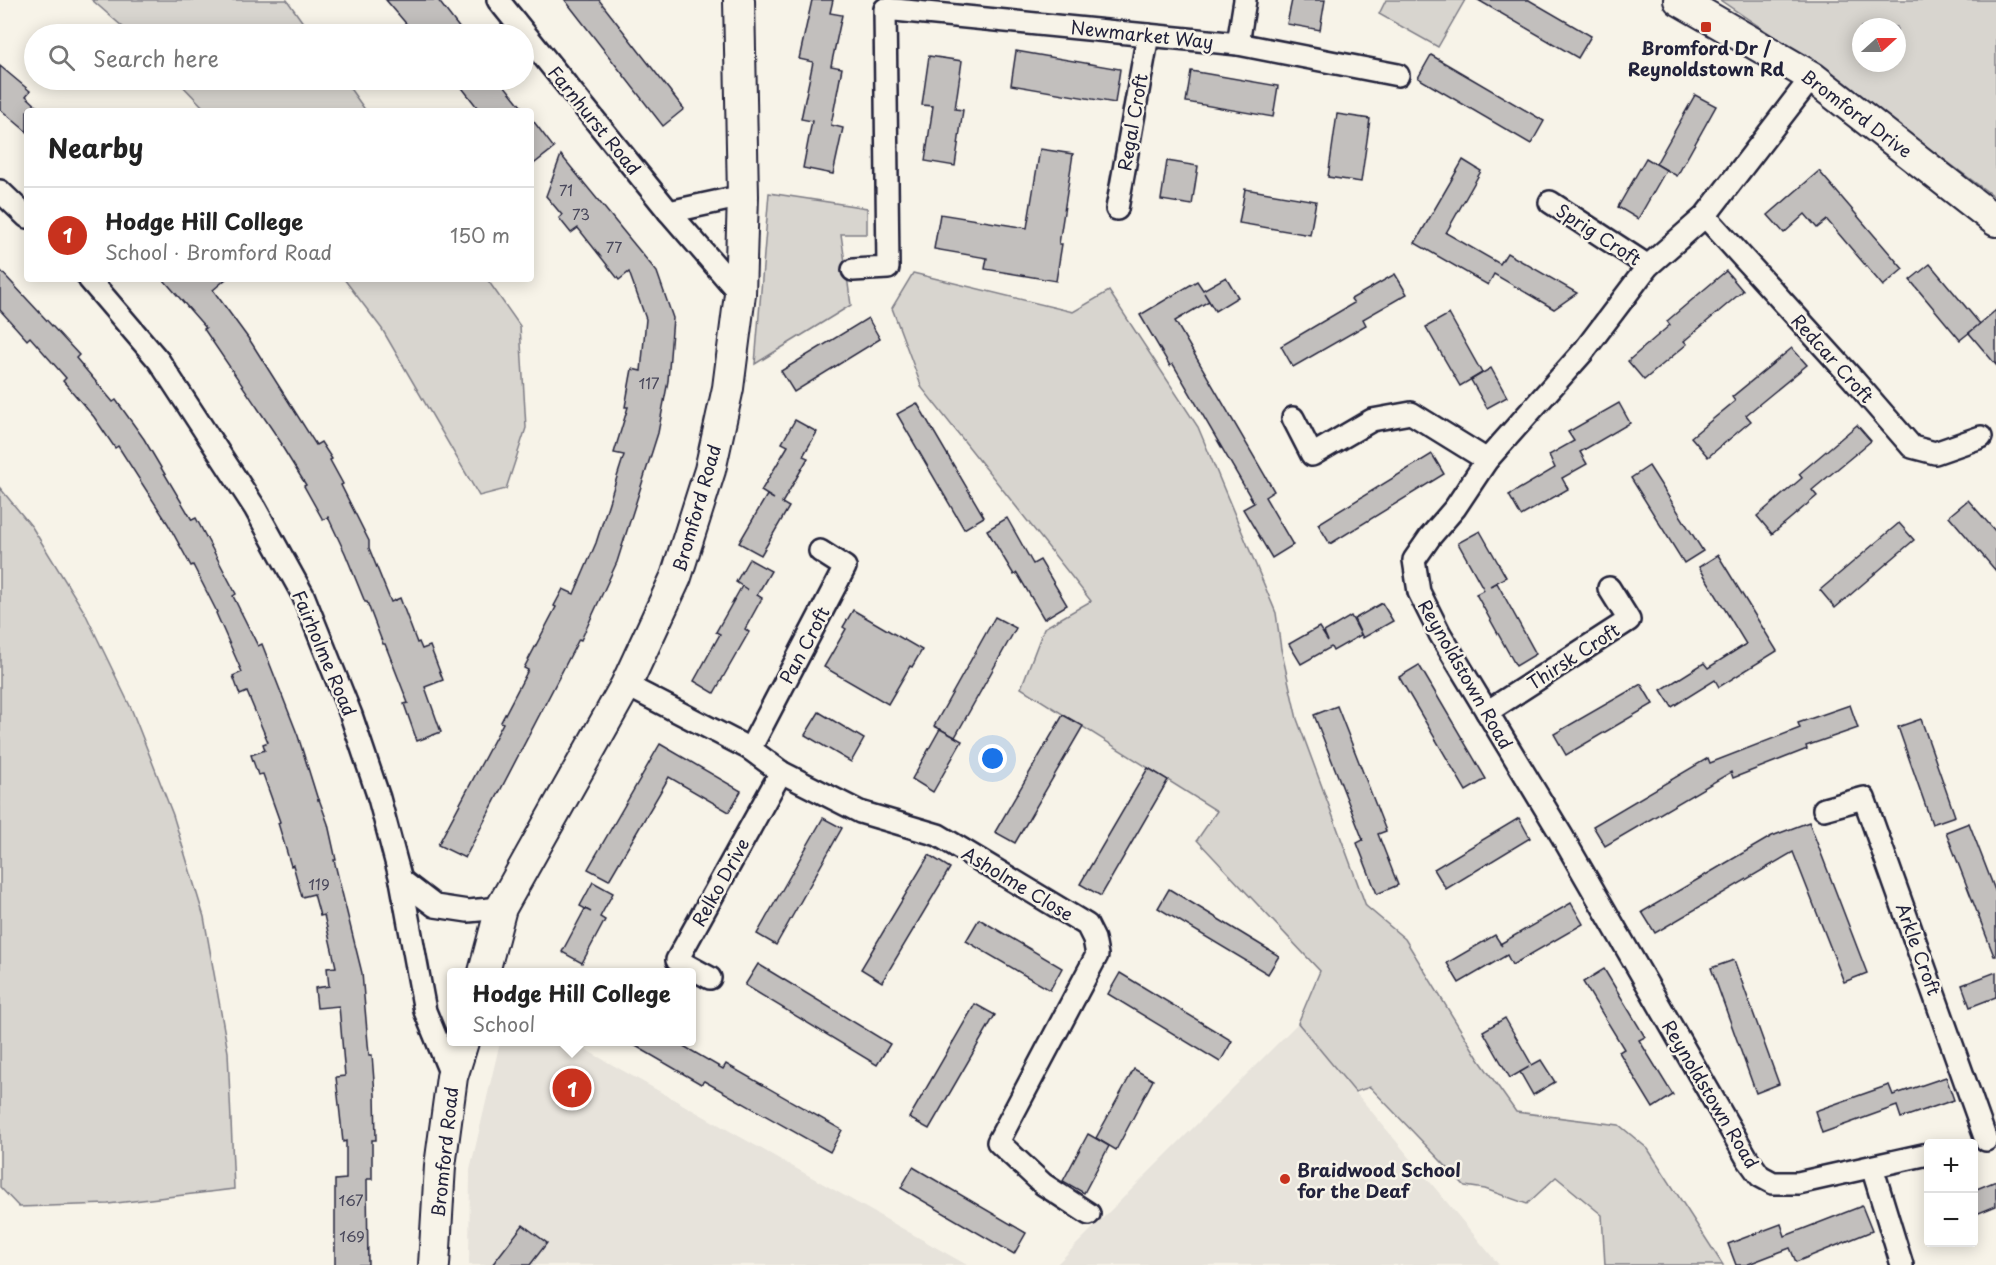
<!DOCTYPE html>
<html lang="en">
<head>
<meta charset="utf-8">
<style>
  :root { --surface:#fff; --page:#f2f2f2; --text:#222; --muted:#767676; --line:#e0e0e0; --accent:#c8321e }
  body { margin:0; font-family:"Playpen Sans",sans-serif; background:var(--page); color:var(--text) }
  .controls { position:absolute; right:18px; bottom:18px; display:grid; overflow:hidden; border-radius:6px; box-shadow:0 3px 15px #0003 }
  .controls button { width:54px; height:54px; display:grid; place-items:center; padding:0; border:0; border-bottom:2px solid var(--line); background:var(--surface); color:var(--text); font:30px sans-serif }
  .compass { position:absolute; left:1852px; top:18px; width:54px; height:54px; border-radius:50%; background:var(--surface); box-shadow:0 3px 15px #0003; rotate:69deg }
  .you { position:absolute; left:993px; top:759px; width:21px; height:21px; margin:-15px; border:4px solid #fff; border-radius:50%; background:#1a73e8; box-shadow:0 0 0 9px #1a73e833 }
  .badge { display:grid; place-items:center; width:39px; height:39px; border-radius:50%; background:var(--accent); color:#fff; font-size:20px; font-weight:700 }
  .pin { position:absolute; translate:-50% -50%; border:3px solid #fff; box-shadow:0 2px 6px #0006 }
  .popup { position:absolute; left:447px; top:968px; width:249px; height:78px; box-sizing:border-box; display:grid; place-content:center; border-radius:6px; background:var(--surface); filter:drop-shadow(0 2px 4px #0005); font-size:20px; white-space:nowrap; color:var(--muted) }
  .popup b { font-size:22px; color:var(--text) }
  .popup::after { content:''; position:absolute; left:50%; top:100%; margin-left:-12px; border:12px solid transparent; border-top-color:var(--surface) }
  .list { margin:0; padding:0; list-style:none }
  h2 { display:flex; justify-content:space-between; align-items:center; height:78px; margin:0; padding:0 24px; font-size:26px }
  h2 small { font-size:20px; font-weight:400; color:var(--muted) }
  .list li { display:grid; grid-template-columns:39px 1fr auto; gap:18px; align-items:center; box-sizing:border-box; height:96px; padding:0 24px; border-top:2px solid var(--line) }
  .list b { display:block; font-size:22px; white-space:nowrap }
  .list p { margin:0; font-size:20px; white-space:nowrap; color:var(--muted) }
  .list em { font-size:20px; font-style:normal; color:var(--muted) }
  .icon { flex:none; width:33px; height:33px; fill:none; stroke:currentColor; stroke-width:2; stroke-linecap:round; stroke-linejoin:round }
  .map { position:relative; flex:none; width:1996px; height:1265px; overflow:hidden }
  .search { position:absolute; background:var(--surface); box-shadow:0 3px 15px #0003; left:24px; top:24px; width:510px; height:66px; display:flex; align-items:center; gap:15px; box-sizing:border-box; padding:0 21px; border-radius:33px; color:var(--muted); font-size:22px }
  .panel { position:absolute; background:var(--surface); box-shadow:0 3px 15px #0003; left:24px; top:108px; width:510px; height:174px; border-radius:6px }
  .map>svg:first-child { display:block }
  .built { fill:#e7e3db }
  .green { fill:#d8d5cf; stroke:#7d7c85; stroke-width:1.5; fill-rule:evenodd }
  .building { fill:#c2bfbd; stroke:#22223b; stroke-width:1.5 }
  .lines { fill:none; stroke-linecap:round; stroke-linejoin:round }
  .street-casing { stroke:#22223b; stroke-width:26 }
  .secondary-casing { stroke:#22223b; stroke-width:34 }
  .street { stroke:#f7f3e8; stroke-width:21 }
  .secondary { stroke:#f7f3e8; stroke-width:30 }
  .poi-dot { fill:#c8321e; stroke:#f7f3e8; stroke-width:2 }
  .labels { text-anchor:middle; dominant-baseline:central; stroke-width:5; stroke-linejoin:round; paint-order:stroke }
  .number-label { font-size:15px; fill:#4a495c }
  .street-label { font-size:18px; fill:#22223b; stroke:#f7f3e8 }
  .poi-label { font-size:18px; font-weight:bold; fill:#22223b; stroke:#f7f3e8 }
</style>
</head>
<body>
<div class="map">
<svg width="1996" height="1265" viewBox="0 0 1996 1265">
  <rect width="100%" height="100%" fill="#f7f3e8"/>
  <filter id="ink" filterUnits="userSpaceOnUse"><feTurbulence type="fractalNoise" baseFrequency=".0167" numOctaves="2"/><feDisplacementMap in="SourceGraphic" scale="12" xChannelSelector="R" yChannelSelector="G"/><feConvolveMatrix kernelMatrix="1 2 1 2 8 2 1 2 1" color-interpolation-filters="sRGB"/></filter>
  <g filter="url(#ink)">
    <g class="built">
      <polygon points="1298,1023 1499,1265 1056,1265"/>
      <polygon points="500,1042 572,1042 967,1265 469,1265 470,1170"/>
    </g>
    <g class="green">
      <polygon points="92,0 287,0 311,34 131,34"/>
      <polygon points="1386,0 1465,0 1438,47 1379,14"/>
      <path d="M1720,0H1996V198L1829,74ZM1861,27H1897V63H1861Z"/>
      <polygon points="177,80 344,80 366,111 207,111"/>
      <polygon points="769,193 867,208 867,234 841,234 851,305 755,364"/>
      <polygon points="913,273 1073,312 1109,291 1198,427 1276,613 1281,649 1297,719 1366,906 1405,939 1478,1058 1516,1112 1619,1125 1648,1149 1723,1265 1605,1265 1602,1215 1556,1177 1527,1204 1485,1189 1465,1186 1370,1087 1355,1092 1298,1023 1320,971 1197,840 1217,811 1021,688 1044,628 1091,601 922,388 892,308"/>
      <polygon points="344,279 487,279 520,326 526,428 506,489 479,496 382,329"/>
      <polygon points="0,488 32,527 85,613 131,708 173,815 204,917 228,1052 234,1189 108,1204 19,1207 0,1187"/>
    </g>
    <g class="building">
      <polygon points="386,0 438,0 464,34 415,34"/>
      <polygon points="565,0 599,0 684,109 663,126"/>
      <polygon points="812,0 833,0 830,13 842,15 831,66 842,68 831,125 843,128 833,174 803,168 812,121 801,119 813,62 799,59"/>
      <polygon points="1292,0 1325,0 1320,30 1287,24"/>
      <polygon points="1478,0 1529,0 1591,36 1578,58"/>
      <polygon points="1016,51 1120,69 1115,103 1011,85"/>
      <polygon points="1431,55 1544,121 1531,144 1418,78"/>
      <polygon points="929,56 962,61 955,109 963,110 955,166 925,161 933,106 922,105"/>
      <polygon points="0,66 30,91 26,96 42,111 27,111 27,132 0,109"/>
      <polygon points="1191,71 1278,86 1273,117 1186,102"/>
      <polygon points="456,80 500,80 525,111 480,111"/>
      <polygon points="1695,95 1716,106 1677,176 1656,164"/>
      <polygon points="1337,114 1370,119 1361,182 1328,177"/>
      <polygon points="531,118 554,148 531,166"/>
      <polygon points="1040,149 1073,154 1059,244 1062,244 1056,281 985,269 987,258 934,249 940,214 1027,228"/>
      <polygon points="561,155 657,272 673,318 668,381 658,433 617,562 581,640 579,639 465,858 438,845 503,723 501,722 528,670 524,668 556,607 554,606 563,589 574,594 596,543 624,455 614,453 628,407 625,407 632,369 641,371 646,319 629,272 619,280 578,228 571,233 559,218 562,215 546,196"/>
      <polygon points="1646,158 1666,170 1638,219 1618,207"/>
      <polygon points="1463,160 1481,171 1446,233 1500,264 1507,253 1577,293 1554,309 1494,274 1488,285 1415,243"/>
      <polygon points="1167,161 1198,166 1192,205 1161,200"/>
      <polygon points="1819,171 1903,269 1883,286 1827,220 1817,228 1805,214 1784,233 1768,215"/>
      <polygon points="1245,189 1316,201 1310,235 1239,223"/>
      <polygon points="1930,264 1980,324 1960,340 1910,280"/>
      <polygon points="0,270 79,355 76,358 113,402 116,400 144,439 192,520 196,518 236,594 233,596 258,646 262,644 298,736 318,800 319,799 328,824 336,860 334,860 362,973 369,1055 372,1055 375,1094 376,1140 372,1140 372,1179 367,1179 368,1265 335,1265 335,1180 346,1179 346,1141 343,1142 336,1077 345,1076 339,1006 317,1008 315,988 329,986 327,968 336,967 324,915 320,916 314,894 302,897 293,865 291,866 278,823 280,822 263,774 258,775 251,755 265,750 263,744 268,742 247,692 240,695 233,676 242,672 216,613 217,612 193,565 191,566 168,524 118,446 115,448 94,417 63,381 66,378 30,337 27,340 0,310"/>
      <polygon points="1726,271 1743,291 1684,341 1687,344 1644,380 1628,361 1670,325 1667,321"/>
      <polygon points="1395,274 1407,294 1363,319 1366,325 1293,367 1281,346 1354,303 1351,299"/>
      <polygon points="1226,277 1238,297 1215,311 1204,293 1209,301 1175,321 1274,491 1265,497 1293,545 1272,558 1243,509 1254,503 1173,364 1170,366 1140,315 1197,281 1203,290"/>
      <polygon points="163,279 226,279 213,290 251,342 316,445 321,442 332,459 330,460 343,484 341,485 369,541 369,548 391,602 400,598 417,643 419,642 422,649 430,646 443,680 425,687 441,732 417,741 404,704 408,703 385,644 383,644 367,602 365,602 345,553 328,517 323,520 304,486 306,485 281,445 282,444 204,329 206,328"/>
      <polygon points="1996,310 1996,365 1969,333"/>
      <polygon points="1449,314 1482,373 1460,386 1426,327"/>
      <polygon points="868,318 880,339 794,392 781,371"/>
      <polygon points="1792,348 1807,365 1746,415 1751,421 1708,457 1691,437 1735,401 1732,397"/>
      <polygon points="1491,368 1507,397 1487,408 1471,380"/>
      <polygon points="917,403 984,517 964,529 897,414"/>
      <polygon points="1619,403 1630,423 1580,452 1587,464 1562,478 1568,489 1521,516 1509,495 1555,468 1549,455 1574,441 1568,432"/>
      <polygon points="795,420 817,432 803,456 808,458 782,503 789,507 761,555 739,543 767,495 774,499 761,491 788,446 782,443"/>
      <polygon points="1857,425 1871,441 1812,490 1817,496 1772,534 1757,516 1802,478 1799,474"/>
      <polygon points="1432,454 1444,474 1330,544 1318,524"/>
      <polygon points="1649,466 1703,551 1684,563 1631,478"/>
      <polygon points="1968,500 1996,532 1996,571 1949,516"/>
      <polygon points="1007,518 1033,564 1040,560 1067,605 1044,619 1017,573 1014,575 987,530"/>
      <polygon points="1899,523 1914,540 1835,608 1820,590"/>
      <polygon points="1480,531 1506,577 1490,586 1497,583 1536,654 1516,666 1476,594 1484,590 1458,543"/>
      <polygon points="1718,555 1777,651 1719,687 1715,680 1672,707 1661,690 1704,663 1708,668 1746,644 1699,567"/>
      <polygon points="749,559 771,571 757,595 762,598 745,629 749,632 714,693 694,681 720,634 716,632 742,586 748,590 736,582"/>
      <polygon points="1382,603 1393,621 1363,638 1354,619"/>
      <polygon points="853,610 922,650 912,667 910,666 888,704 824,667 846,629 843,627"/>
      <polygon points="1351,616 1361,635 1333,651 1331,647 1301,664 1289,644 1319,627 1328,641 1324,632"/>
      <polygon points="995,617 1016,628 955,737 934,726"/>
      <polygon points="1419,665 1486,779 1466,791 1399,677"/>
      <polygon points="1641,684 1653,704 1566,755 1554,734"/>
      <polygon points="1850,705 1858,728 1806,746 1807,749 1733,778 1731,772 1605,846 1593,826 1708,758 1710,763 1800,728 1798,723"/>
      <polygon points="1337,706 1386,831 1378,834 1398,885 1377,894 1357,843 1363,840 1314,715"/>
      <polygon points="819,712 864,739 851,762 805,735"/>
      <polygon points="1063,715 1083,726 1015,843 995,832"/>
      <polygon points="1921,719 1955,816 1932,824 1898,727"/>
      <polygon points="940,729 962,741 933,792 912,779"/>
      <polygon points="660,744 741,791 729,812 669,777 609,880 588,869"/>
      <polygon points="1148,768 1168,780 1101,896 1080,884"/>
      <polygon points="823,818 842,828 776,945 757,934"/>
      <polygon points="1519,818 1530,838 1446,889 1434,869"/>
      <polygon points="1809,822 1867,973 1844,982 1793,852 1655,933 1642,912 1772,836"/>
      <polygon points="1969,823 1996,893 1996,956 1994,956 1946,832"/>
      <polygon points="929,855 950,868 882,982 861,969"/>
      <polygon points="593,882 613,893 600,917 605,920 582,963 562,952 585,909 591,912 580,906"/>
      <polygon points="1169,889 1279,956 1268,974 1158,908"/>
      <polygon points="1571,903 1583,924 1512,965 1507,955 1459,983 1447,963 1495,935 1502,946 1500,944"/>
      <polygon points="979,919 1062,968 1050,990 966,941"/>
      <polygon points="1734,960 1779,1084 1756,1093 1711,968"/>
      <polygon points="758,964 890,1044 877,1065 745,985"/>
      <polygon points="1604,969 1645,1037 1639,1040 1673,1095 1653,1108 1619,1052 1624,1049 1583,982"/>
      <polygon points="1996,972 1996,997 1970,1007 1962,985"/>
      <polygon points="1120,973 1232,1041 1220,1062 1108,994"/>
      <polygon points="975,1004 995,1015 929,1129 909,1118"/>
      <polygon points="1505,1018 1532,1065 1541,1060 1555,1082 1533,1095 1520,1072 1529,1067 1510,1078 1483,1031"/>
      <polygon points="627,1041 675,1041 723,1069 726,1064 842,1130 830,1152 704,1081 701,1084"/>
      <polygon points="1134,1069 1153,1080 1116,1150 1096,1138"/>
      <polygon points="1946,1077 1954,1100 1901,1118 1897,1106 1822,1133 1815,1111 1889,1085 1893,1095"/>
      <polygon points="1088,1134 1109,1146 1084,1193 1063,1181"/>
      <polygon points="913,1167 1026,1233 1014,1254 901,1188"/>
      <polygon points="1996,1181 1996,1206 1974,1215 1974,1190"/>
      <polygon points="1862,1206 1872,1231 1796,1262 1790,1248 1746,1265 1736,1265 1728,1244 1781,1224 1785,1236"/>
      <polygon points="523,1225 547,1243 530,1265 492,1265"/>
    </g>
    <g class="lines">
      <defs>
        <g id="street">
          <polyline points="498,0 669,212 740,294"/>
          <polyline points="1238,44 1245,0"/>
          <polyline points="1812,77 1705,216 1648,266 1583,352 1487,460 1455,508 1430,537 1414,560 1419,592 1440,634 1562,836 1747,1158 1760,1176 1773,1183 1798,1183 1928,1154"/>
          <polyline points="0,191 27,217"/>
          <polyline points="1550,202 1648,266"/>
          <polyline points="1117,209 1148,35"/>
          <polyline points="669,212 743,196"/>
          <polyline points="1705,216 1853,379 1912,447 1935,453 1981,437"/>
          <polyline points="853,270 888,268 885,9 1238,44 1398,75"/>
          <polyline points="89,279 159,361 255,508 303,595 351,715 379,798 401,880 425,1011 452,1077"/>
          <polyline points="1293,418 1312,455 1372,420 1411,413 1487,460"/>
          <polyline points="626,685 750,749 781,772 860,812 938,835 1087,925 1094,939 1097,955 998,1142 1043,1184 1089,1214"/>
          <polyline points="1487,712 1629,620 1609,588"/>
          <polyline points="750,749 845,567 820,551"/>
          <polyline points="1824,809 1864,798 1986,1140"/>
          <polyline points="401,880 435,906 468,911 501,908"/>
          <polyline points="710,978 677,960 781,772"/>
          <polyline points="1872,1167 1902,1265"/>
        </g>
        <g id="secondary">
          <polyline points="1679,0 1812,77 1996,221"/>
          <polyline points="484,972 501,908 626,685 676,577 710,470 728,388 740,294 743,196 739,0"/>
          <polyline points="434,1265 440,1166 452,1077 463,1042"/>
        </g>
      </defs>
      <use href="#street" class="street-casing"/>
      <use href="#secondary" class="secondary-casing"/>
      <use href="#street" class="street"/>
      <use href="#secondary" class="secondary"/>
    </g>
  </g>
  <g class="poi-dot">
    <rect x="1700" y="21" width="12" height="12" rx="3"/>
    <circle cx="1285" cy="1179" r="6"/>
  </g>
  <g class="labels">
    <g class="number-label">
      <text x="566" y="189">71</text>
      <text x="581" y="213">73</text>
      <text x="614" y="246">77</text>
      <text x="649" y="382">117</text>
      <text x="319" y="883">119</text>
      <text x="351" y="1199">167</text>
      <text x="352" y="1235">169</text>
    </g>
    <g class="street-label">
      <text transform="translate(1142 34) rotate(6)">Newmarket Way</text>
      <text transform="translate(1857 113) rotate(37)">Bromford Drive</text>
      <text transform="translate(595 120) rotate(51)">Farnhurst Road</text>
      <text transform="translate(1132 122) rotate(-80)">Regal Croft</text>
      <text transform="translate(1599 234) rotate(33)">Sprig Croft</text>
      <text transform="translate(1833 358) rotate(48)">Redcar Croft</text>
      <text transform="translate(696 508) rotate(-74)">Bromford Road</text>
      <text transform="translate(804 645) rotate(-62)">Pan Croft</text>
      <text transform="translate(325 653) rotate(67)">Fairholme Road</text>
      <text transform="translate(1573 656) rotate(-33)">Thirsk Croft</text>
      <text transform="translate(1466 674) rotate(60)">Reynoldstown Road</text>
      <text transform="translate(720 882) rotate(-61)">Relko Drive</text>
      <text transform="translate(1018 883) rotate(31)">Asholme Close</text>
      <text transform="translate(1919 949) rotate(70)">Arkle Croft</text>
      <text transform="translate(1711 1094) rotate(59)">Reynoldstown Road</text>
      <text transform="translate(444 1152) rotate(-84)">Bromford Road</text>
    </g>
    <g class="poi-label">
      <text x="1706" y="47">Bromford Dr /<tspan x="1706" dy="21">Reynoldstown Rd</tspan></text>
      <text x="1297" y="1169" text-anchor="start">Braidwood School<tspan x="1297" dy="21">for the Deaf</tspan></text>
    </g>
  </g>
</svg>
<div class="controls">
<button>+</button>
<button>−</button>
</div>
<svg class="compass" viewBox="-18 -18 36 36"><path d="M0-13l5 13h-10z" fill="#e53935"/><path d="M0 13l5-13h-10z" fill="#767676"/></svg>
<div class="you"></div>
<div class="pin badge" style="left:572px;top:1088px">1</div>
<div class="popup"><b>Hodge Hill College</b>School</div>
<div class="search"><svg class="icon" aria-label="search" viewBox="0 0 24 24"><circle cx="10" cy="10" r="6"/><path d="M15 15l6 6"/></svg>Search here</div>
<section class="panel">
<h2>Nearby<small></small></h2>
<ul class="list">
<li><span class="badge">1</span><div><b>Hodge Hill College</b><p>School · Bromford Road</p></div><em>150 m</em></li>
</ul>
</section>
</div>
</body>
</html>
